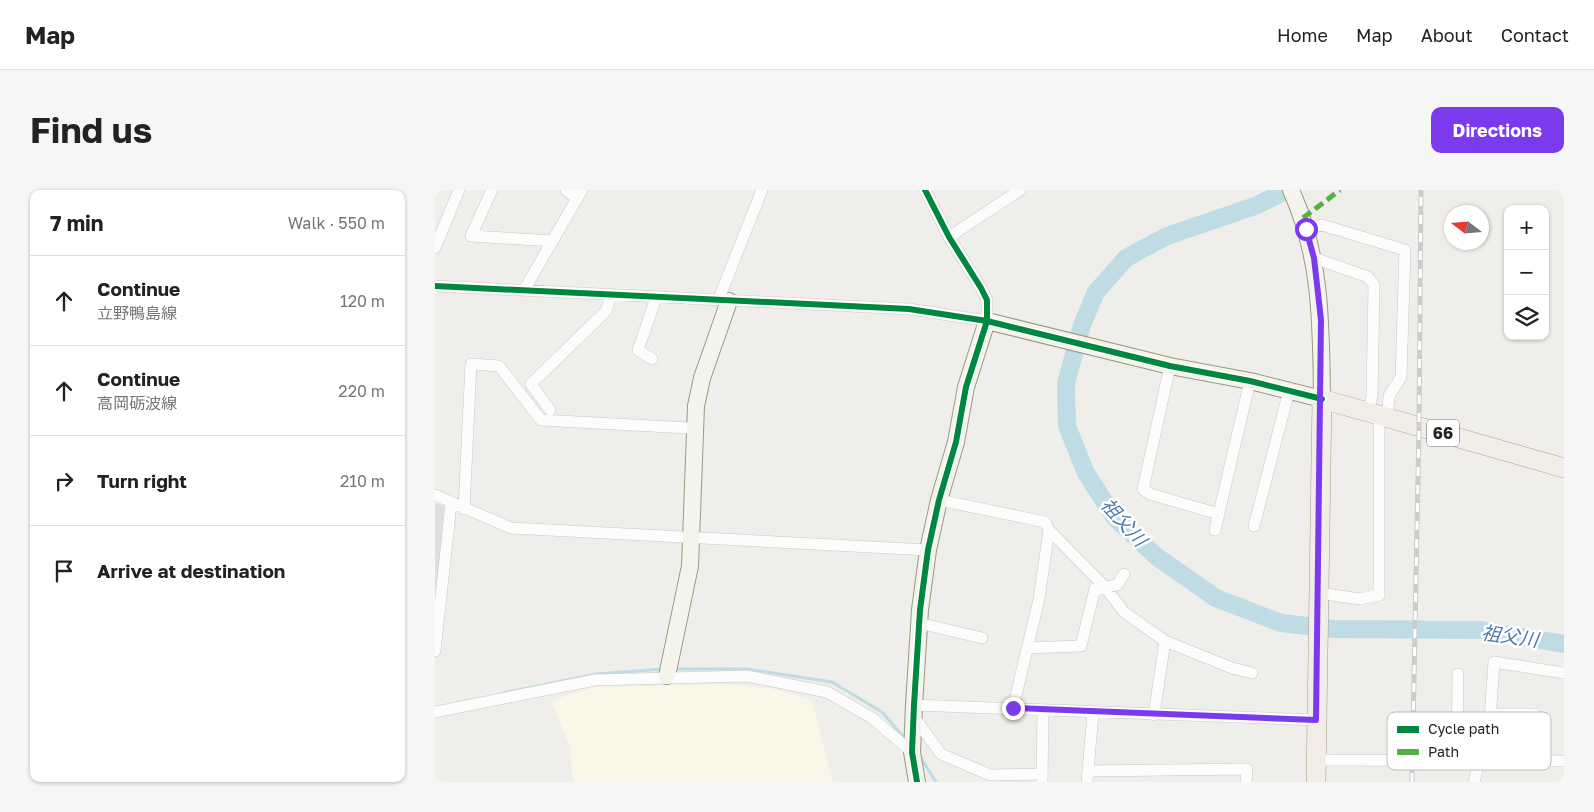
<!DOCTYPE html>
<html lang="en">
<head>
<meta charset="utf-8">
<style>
  :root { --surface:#fff; --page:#f6f6f6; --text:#222; --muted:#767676; --line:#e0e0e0; --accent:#7c3aed }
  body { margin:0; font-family:"Golos Text","Noto Sans JP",sans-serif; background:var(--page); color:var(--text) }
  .controls { position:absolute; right:15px; top:15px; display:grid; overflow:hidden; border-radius:10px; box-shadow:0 1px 4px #0004 }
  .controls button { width:45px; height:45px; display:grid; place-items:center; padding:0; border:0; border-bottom:1px solid var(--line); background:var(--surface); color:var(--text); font:25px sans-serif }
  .compass { position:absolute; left:1009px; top:15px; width:45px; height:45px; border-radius:50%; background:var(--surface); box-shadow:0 1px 4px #0004; rotate:286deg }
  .stop { position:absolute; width:15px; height:15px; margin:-11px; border:4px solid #7c3aed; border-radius:50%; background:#fff }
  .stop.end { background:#7c3aed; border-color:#fff; box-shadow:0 1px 5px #0008 }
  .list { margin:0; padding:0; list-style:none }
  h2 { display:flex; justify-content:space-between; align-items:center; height:65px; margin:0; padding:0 20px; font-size:21px }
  h2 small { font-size:16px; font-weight:400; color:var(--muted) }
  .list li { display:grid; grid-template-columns:32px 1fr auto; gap:15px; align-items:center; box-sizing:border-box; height:90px; padding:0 20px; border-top:1px solid var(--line) }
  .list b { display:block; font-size:19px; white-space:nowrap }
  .list p { margin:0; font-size:16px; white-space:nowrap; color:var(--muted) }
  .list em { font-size:16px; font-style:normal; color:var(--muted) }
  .icon { flex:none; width:28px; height:28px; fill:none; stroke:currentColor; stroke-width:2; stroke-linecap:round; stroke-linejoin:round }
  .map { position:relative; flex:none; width:1129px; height:592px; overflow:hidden; border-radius:10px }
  header { display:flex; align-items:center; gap:30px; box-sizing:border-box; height:70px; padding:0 25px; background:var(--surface); border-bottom:1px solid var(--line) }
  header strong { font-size:24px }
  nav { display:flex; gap:28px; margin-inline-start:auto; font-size:18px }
  .intro { display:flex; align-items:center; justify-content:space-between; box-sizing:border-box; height:120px; padding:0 30px }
  h1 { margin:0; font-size:35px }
  .button { padding:12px 22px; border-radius:10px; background:var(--accent); color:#fff; font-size:18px; font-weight:700 }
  main { display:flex; gap:30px; padding:0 30px }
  aside { flex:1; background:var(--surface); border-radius:10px; box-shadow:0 1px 4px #0004 }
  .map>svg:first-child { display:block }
  .education { fill:#f8f7e8 }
  .parking { fill:#e0dfde }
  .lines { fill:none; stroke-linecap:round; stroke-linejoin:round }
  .stream { stroke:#bfdbe3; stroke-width:3 }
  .river { stroke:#bfdbe3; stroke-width:18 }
  .street-casing { stroke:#c9c8c7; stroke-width:12 }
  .secondary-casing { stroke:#999a82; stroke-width:18 }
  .primary-casing { stroke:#a79c86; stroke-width:20 }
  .street { stroke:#fdfcfc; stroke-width:11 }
  .secondary { stroke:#f4f4ed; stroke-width:16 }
  .primary { stroke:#f3ede7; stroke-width:19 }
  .rail-casing { stroke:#ccc; stroke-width:5 }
  .rail { stroke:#fff; stroke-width:3; stroke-dasharray:9; stroke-linecap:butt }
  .quiet { stroke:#55b145; stroke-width:5; stroke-dasharray:10 5; stroke-linecap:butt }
  .cycleway-casing { stroke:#fff; stroke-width:9 }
  .cycleway { stroke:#00873e; stroke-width:6 }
  .route { stroke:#7c3aed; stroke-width:6 }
  .labels { text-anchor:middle; stroke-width:5; stroke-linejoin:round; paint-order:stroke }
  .shield { fill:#fff; stroke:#646464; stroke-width:1 }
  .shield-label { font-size:16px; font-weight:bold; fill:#222 }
  .water-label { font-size:19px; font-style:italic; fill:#4a7aab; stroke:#fff }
  .key { fill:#fff; stroke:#bdbdbd; stroke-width:1 }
  .key-label { font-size:14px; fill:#222 }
</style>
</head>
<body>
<header>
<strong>Map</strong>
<nav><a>Home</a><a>Map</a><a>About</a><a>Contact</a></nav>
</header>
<div class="intro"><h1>Find us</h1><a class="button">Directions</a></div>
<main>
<aside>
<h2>7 min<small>Walk · 550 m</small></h2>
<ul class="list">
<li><svg class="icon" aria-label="ahead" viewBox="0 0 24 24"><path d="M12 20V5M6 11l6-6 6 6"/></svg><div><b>Continue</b><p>立野鴨島線</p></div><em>120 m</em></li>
<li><svg class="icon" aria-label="ahead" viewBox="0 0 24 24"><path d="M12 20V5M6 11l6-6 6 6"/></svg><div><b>Continue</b><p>高岡砺波線</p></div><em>220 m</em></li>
<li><svg class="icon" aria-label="right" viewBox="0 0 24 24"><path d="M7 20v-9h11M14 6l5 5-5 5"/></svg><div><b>Turn right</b></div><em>210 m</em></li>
<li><svg class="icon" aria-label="arrive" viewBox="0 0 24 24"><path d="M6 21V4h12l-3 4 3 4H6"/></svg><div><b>Arrive at destination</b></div></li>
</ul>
</aside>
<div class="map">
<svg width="1129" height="592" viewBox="0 0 1129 592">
  <rect width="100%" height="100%" fill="#f0eeeb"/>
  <!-- education -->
  <path class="education" d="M283 494 335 498 377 510 398 592H138L135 557 116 511 158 497Z"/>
  <!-- parking -->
  <path class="parking" d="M0 313 9 317 0 421Z"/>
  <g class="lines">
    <!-- stream -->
    <path class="stream" d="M238 479H312L397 492 447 522 472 551
      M68 503 162 484 227 479
      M484 565 501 592"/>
    <!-- river -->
    <path class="river" d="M853 0 820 16 732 46 691 68 661 102 647 135 631 193 632 236 651 283 680 328 722 367 781 408 846 433 899 439 1046 440 1129 454"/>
    <!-- street casing -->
    <g class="street-casing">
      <path id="street" d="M57 0 36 46 118 51
        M131 0 142 9
        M871 39 887 35 970 60 966 187 954 206 952 228
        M514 47 585 0
        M0 58 24 0
        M879 68 933 87 939 95 937 206 933 222
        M0 96 474 119 552 131V110L546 98 514 47 490 0
        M89 100 147 0
        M283 111 327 0
        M217 169 203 160 221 108
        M735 176 708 299 715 304 784 324
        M115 220 96 194 171 121 176 105
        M0 305 76 338 493 360
        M504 310 610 332 614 340 670 397 689 422 730 451 719 525
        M29 319 36 174 64 176 106 230 253 238
        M819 336 854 201
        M780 340 815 191
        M884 403 925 409 944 405V225
        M484 433 547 448
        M730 451 797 478 817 483
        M592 458 646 456 660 399 682 395 689 384
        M0 461 16 314
        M479 515 881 530
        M578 518 604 409 614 340
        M0 522 160 490 312 486 392 502 437 528 477 562
        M1056 524H1100
        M479 527 506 564 555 585 607 584
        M881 570 1129 571
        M1022 571 1023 484
        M1052 571 1059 472 1129 483
        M653 581 812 579 811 592
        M607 592 608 521
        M652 592 658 523
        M1039 592 1044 571"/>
    </g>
    <!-- secondary casing -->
    <g class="secondary-casing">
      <path id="secondary" d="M232 486 255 376 261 216 267 188 294 111
        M482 592 477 562 479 515 485 420 493 360 504 310 521 252 531 197 552 131 735 176 815 191 887 209C886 135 887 69 856 0"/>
    </g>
    <!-- primary casing -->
    <g class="primary-casing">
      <path id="primary" d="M881 592 887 209 1129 278"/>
    </g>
    <!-- street -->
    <use href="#street" class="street"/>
    <!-- secondary -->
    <use href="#secondary" class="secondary"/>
    <!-- primary -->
    <use href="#primary" class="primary"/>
    <!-- rail casing -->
    <g class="rail-casing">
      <path id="rail" d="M977 592 984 236 986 0"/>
    </g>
    <!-- rail -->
    <use href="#rail" class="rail"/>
    <!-- quiet -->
    <path class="quiet" d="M868 28 905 0"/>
    <!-- cycleway casing -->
    <g class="cycleway-casing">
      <path id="cycleway" d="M0 96 474 119 552 131V110L546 98 514 47 490 0
        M482 592 477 562 479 515 485 420 493 360 504 310 521 252 531 197 552 131 735 176 815 191 887 209"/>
    </g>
    <!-- cycleway -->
    <use href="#cycleway" class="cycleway"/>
  </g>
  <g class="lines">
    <!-- route -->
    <path class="route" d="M578 518 881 530 886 130 879 68 871 39"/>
  </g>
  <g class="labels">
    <!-- shield labels -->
    <rect class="shield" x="992" y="229.5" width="32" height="27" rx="4"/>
    <g class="shield-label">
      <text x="1008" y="249">66</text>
    </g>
    <!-- water labels -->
    <g class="water-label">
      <text transform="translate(689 332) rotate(48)" y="7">祖父川</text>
      <text transform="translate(1075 446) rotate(8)" y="7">祖父川</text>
    </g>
  </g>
  <!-- legend -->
  <rect x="952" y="522" width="164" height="58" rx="8" class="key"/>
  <rect x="962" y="536" width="22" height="7" fill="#00873e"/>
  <rect x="962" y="559" width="22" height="6" fill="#55b145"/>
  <g class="key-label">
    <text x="993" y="544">Cycle path</text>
    <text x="993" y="567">Path</text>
  </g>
</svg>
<div class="controls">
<button>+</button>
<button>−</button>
<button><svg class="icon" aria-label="layers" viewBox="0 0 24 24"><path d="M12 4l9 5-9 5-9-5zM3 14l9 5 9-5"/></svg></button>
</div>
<svg class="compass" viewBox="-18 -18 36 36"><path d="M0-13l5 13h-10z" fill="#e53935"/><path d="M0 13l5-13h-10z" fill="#767676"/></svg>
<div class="stop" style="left:871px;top:39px"></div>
<div class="stop end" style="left:578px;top:518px"></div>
</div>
</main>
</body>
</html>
